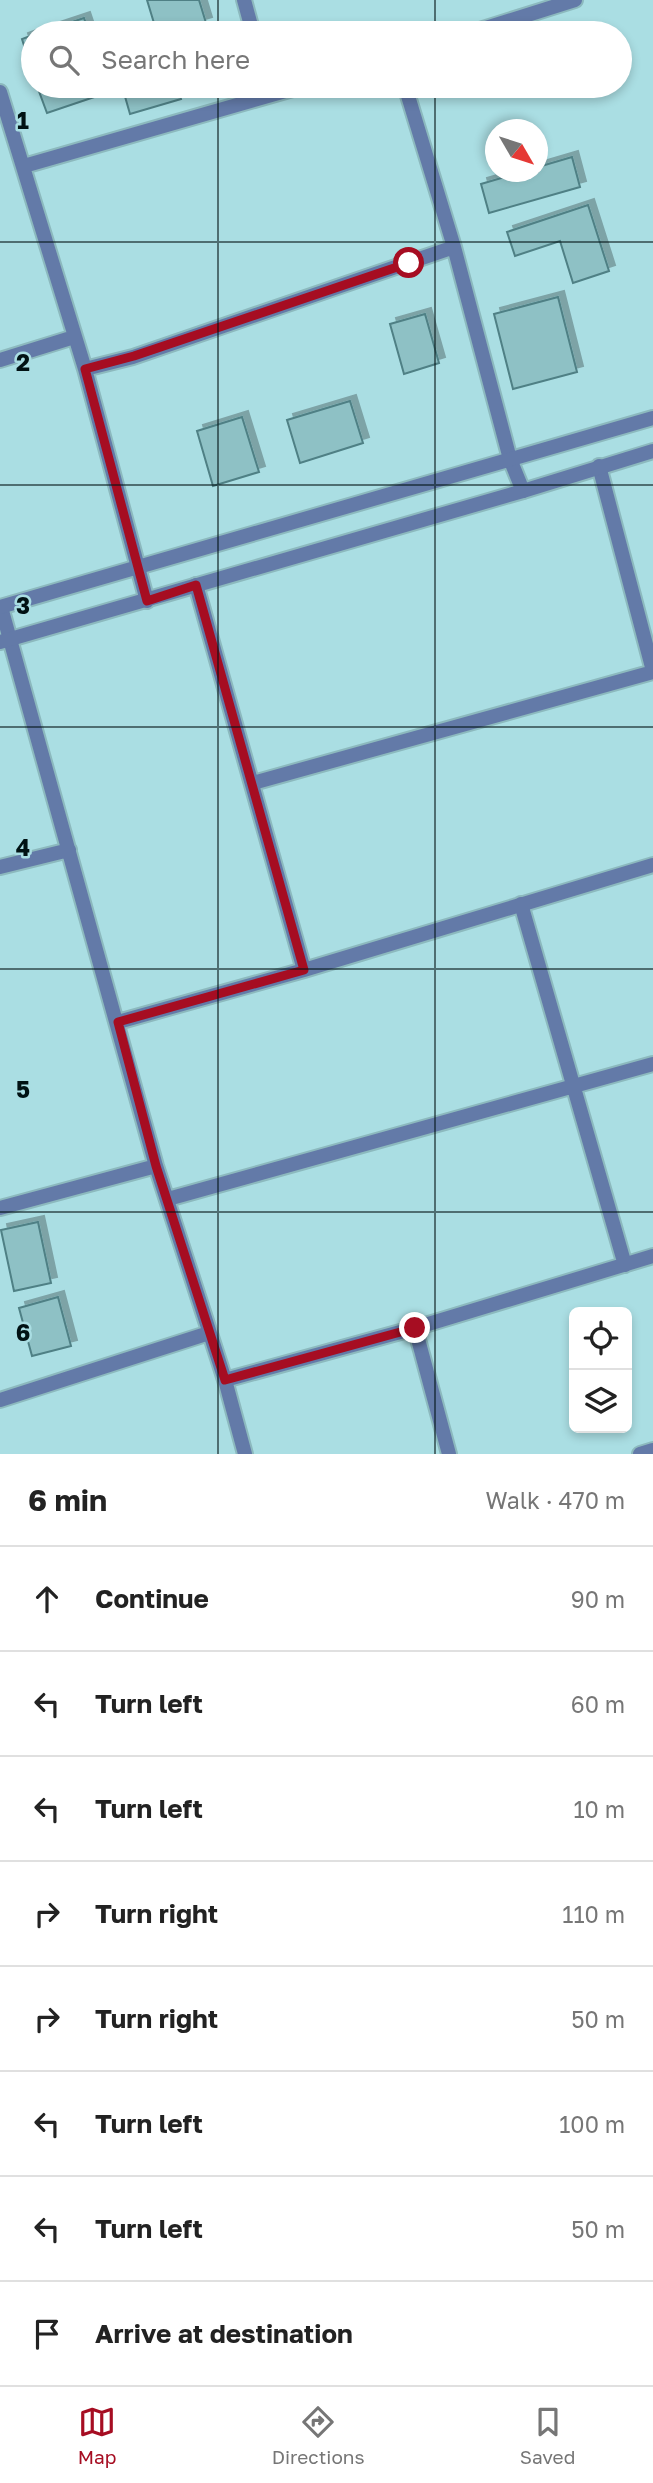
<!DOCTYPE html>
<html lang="en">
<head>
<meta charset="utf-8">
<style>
  :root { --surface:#fff; --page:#f2f2f2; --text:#222; --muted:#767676; --line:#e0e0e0; --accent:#a60d22 }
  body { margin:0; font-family:"Golos Text",sans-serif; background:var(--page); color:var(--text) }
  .controls { position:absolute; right:21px; bottom:21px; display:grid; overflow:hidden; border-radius:10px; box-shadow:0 4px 10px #0003 }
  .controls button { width:63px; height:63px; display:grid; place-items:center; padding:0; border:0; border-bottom:2px solid var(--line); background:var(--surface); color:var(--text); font:35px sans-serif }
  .compass { position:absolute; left:485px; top:119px; width:63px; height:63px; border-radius:50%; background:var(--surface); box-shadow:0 4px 10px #0003; rotate:129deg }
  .stop { position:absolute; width:21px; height:21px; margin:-16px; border:5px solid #a60d22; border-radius:50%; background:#fff }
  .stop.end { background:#a60d22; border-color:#fff; box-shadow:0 2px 7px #0008 }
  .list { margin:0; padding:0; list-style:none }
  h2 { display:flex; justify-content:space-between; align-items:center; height:91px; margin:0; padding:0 28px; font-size:30px }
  h2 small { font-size:23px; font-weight:400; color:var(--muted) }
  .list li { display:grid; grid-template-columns:46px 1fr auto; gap:21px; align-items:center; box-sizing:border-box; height:105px; padding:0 28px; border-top:2px solid var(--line) }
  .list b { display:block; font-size:26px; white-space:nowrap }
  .list em { font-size:23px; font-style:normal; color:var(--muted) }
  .icon { flex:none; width:38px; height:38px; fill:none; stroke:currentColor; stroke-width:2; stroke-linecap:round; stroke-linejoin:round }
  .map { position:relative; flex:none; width:653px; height:1454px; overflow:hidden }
  .search { position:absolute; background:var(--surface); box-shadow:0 4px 10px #0003; left:21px; right:21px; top:21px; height:77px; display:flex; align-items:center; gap:18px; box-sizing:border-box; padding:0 24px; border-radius:38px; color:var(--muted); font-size:26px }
  .sheet { height:931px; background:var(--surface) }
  nav { display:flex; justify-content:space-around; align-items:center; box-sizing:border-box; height:98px; border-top:2px solid var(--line); background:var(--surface); font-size:19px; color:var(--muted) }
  nav a { display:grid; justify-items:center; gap:4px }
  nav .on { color:var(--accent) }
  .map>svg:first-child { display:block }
  .building { fill:#8ec1c5; stroke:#4f8085; stroke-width:2; filter:url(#shadow) }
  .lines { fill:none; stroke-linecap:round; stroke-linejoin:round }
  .minor-casing { stroke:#8cb9be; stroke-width:18 }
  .tertiary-casing { stroke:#8cb9be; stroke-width:18 }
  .minor { stroke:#637aa8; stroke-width:14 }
  .tertiary { stroke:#637aa8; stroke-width:14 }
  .route { stroke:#a60d22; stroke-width:9 }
  .grid { fill:none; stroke:#011214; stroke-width:2; stroke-opacity:0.55 }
  .grid-label { font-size:23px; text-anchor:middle; font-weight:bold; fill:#011214; stroke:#aadee3; stroke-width:5; stroke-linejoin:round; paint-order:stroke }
</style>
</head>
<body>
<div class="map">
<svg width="653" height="1454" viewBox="0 0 653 1454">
  <defs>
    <filter id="shadow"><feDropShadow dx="6" dy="-6" stdDeviation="0" flood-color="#0004"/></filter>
  </defs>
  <rect width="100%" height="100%" fill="#aadee3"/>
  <!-- building -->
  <path class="building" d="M147 0H199L206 23 172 33H157Z
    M84 18 89 33H39Z
    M33 35V74L22 39Z
    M37 86H107L109 92 47 113Z
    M122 86H177L181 99 130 114Z
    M572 157 580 187 489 213 481 184 522 172H538V167Z
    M588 205 609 271 573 283 560 241 515 256 507 232Z
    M558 297 577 372 513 389 494 314Z
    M425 314 439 363 404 374 390 324Z
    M350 401 363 443 300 463 287 420Z
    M242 417 259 472 213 486 197 431Z
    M38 1222 51 1283 14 1291 1 1230Z
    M58 1297 71 1346 32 1356 19 1308Z"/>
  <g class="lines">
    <!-- minor casing -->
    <g class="minor-casing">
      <path id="minor" d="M244 0 253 33
        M470 33 575 0
        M405 86 454 247 510 459 523 491
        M0 92 85 369 147 601
        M24 166 303 86
        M0 360 74 337
        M85 369 133 357 454 247
        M599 466 653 671
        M196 585 304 970
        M1 607 156 1166 225 1380 245 1454
        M253 783 653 672
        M0 867 69 850
        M521 904 625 1265
        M118 1022 304 970 653 865
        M168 1199 653 1064
        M0 1208 156 1166
        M415 1328 449 1454
        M225 1380 415 1328 653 1256
        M0 1400 209 1333
        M640 1454 653 1450"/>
    </g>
    <!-- tertiary casing -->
    <g class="tertiary-casing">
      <path id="tertiary" d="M0 607 653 418
        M0 642 523 491 653 451"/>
    </g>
    <!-- minor -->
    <use href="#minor" class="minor"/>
    <!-- tertiary -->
    <use href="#tertiary" class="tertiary"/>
  </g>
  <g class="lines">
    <!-- route -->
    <path class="route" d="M409 263 134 356 85 369 147 601 196 585 304 970 118 1022 156 1166 225 1380 415 1328"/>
  </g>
  <!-- grid -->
  <path class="grid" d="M218 0V33M435 0V33M218 86V1454M435 86V1454M0 242H653M0 485H653M0 727H653M0 969H653M0 1212H653"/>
  <g class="grid-label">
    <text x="23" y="129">1</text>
    <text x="23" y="371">2</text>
    <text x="23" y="614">3</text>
    <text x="23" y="856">4</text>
    <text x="23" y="1098">5</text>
    <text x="23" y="1341">6</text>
  </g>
</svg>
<div class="controls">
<button><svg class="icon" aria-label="locate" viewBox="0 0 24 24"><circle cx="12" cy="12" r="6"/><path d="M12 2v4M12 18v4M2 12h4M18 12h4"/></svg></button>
<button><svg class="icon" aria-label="layers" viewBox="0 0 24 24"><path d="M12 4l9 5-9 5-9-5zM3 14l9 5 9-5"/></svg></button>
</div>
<svg class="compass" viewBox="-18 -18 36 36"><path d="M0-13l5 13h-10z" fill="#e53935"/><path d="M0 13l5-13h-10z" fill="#767676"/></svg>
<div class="stop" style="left:409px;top:263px"></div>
<div class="stop end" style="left:415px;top:1328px"></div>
<div class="search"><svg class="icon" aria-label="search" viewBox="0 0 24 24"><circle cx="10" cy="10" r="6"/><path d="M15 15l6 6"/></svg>Search here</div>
</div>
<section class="sheet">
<h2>6 min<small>Walk · 470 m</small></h2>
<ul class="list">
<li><svg class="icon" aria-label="ahead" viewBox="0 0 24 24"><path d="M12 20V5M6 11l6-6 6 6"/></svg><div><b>Continue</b></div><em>90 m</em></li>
<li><svg class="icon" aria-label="left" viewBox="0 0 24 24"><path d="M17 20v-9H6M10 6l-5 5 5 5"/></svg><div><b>Turn left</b></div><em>60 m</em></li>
<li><svg class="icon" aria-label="left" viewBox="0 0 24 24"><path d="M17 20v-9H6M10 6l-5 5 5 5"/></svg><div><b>Turn left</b></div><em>10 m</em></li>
<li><svg class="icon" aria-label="right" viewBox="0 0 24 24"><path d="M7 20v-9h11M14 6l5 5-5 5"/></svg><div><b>Turn right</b></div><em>110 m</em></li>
<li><svg class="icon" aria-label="right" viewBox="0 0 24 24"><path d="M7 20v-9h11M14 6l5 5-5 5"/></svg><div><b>Turn right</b></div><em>50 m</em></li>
<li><svg class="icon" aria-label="left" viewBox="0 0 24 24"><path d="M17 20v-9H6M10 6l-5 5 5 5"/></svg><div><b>Turn left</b></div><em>100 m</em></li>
<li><svg class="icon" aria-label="left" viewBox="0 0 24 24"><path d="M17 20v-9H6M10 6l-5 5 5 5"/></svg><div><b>Turn left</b></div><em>50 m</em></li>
<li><svg class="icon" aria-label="arrive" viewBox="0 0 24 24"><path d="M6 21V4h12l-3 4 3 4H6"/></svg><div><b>Arrive at destination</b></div></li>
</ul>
</section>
<nav>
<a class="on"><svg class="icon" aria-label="map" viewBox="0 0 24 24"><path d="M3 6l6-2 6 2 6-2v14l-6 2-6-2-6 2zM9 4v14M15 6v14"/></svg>Map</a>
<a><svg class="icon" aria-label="directions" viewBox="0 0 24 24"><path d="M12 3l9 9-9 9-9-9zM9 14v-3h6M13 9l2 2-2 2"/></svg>Directions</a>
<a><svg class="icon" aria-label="saved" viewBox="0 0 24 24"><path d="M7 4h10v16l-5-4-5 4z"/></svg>Saved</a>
</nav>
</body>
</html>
